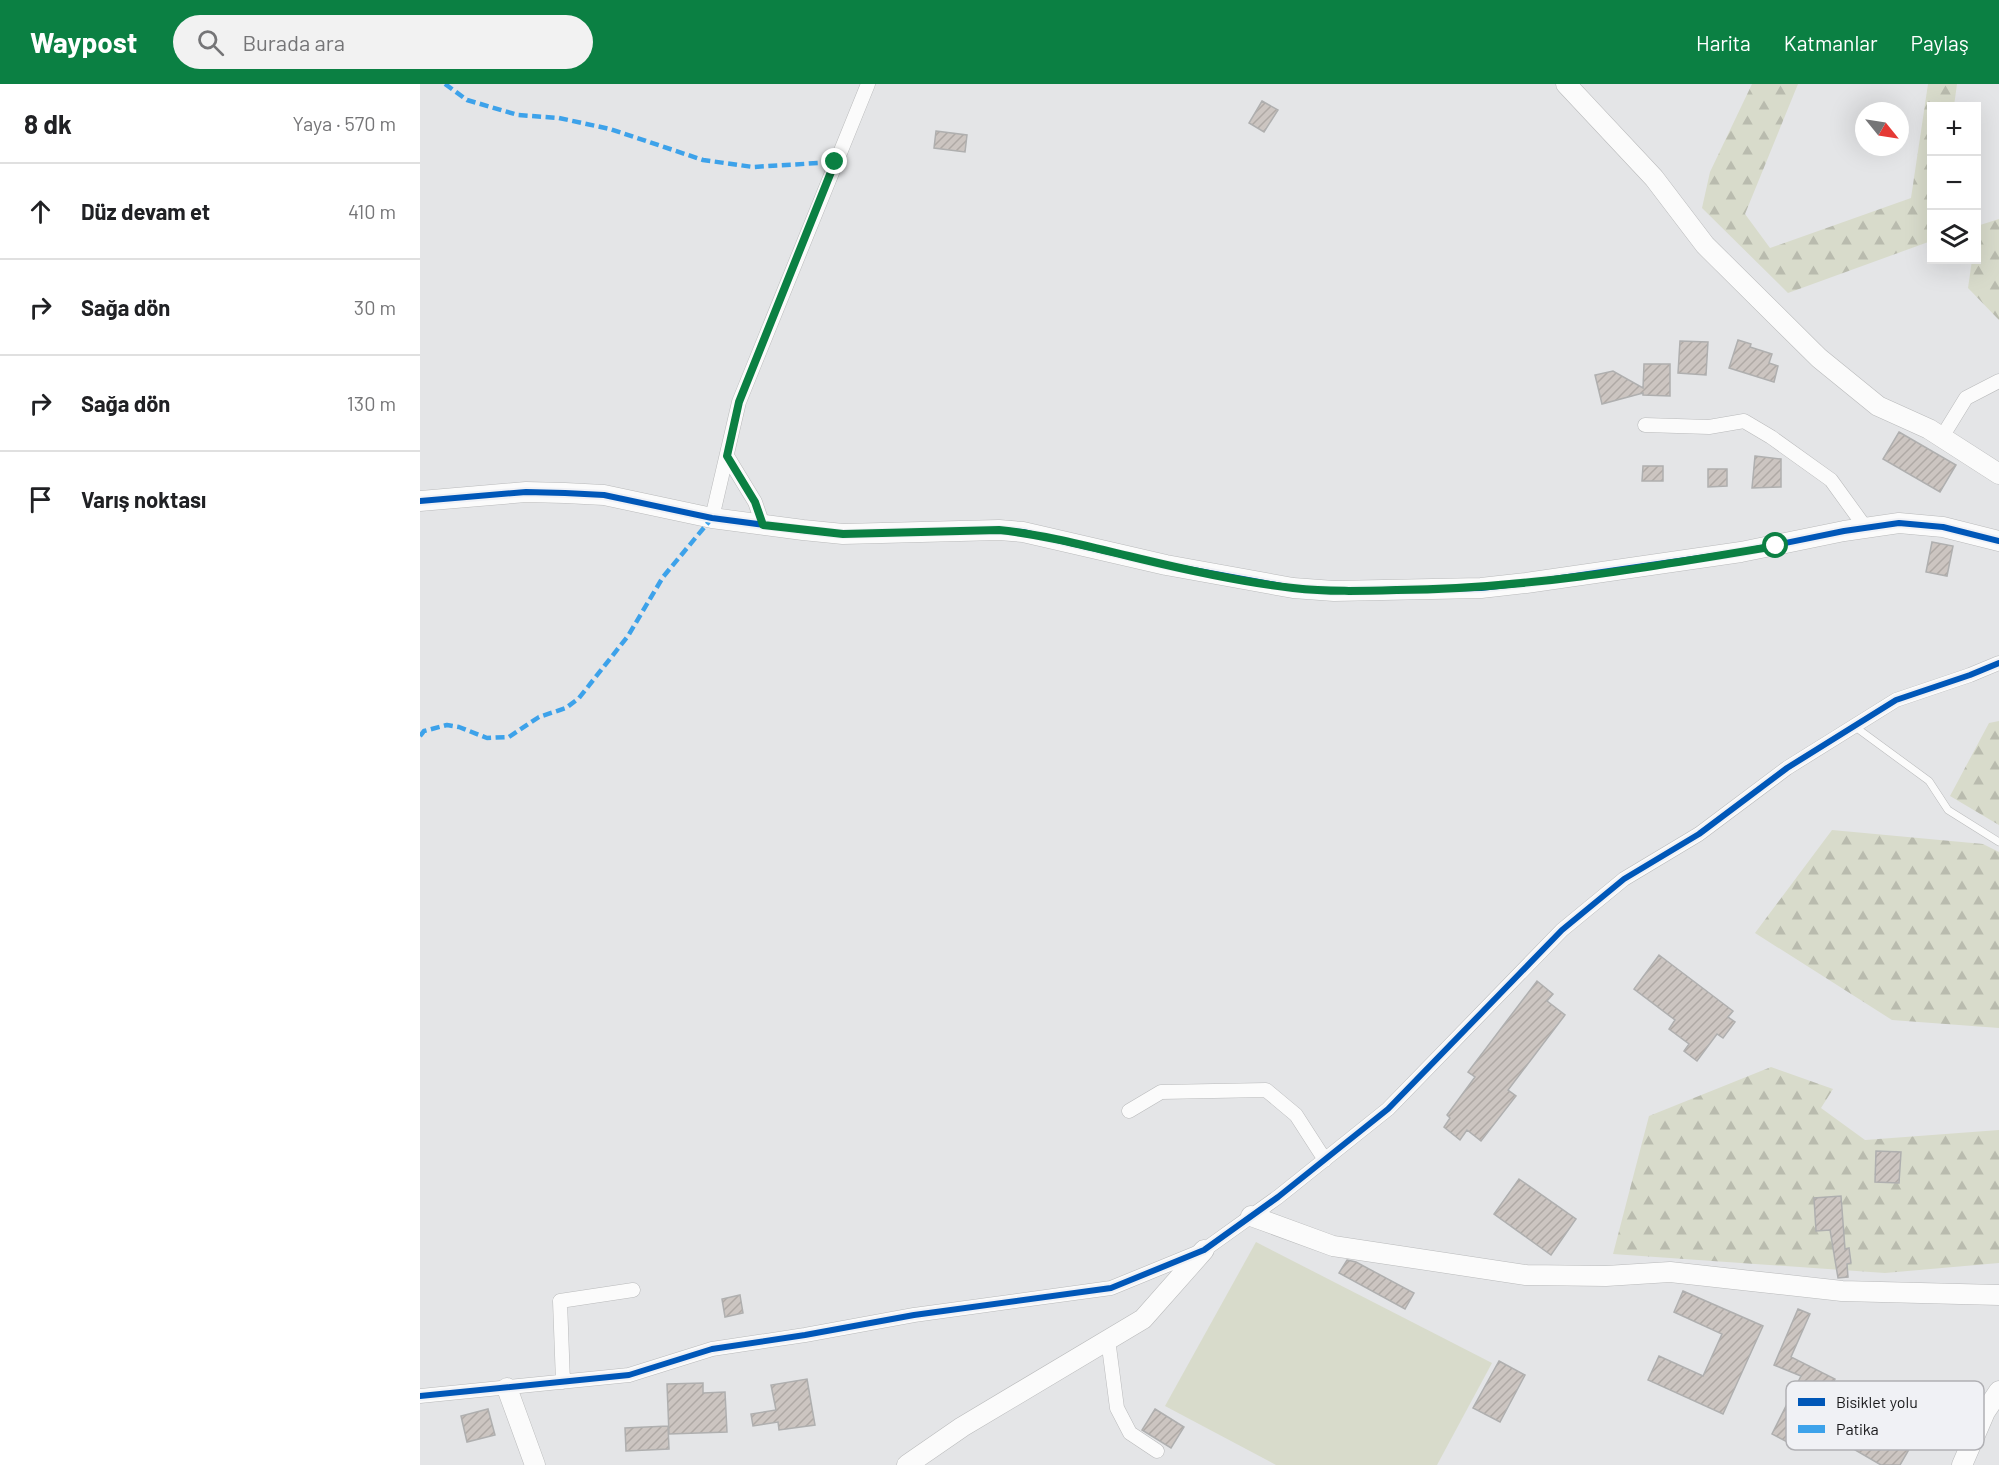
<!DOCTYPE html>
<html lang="tr">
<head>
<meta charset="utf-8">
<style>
  :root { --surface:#fff; --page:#f2f2f2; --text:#202124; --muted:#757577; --line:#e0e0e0; --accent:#0b8043 }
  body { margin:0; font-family:Barlow,sans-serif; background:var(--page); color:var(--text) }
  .controls { position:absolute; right:18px; top:18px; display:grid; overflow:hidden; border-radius:0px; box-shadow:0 6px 24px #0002 }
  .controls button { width:54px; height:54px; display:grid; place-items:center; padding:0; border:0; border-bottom:2px solid var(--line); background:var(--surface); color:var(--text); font:30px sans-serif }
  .compass { position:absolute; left:1435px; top:18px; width:54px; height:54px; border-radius:50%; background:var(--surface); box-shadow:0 6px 24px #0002; rotate:120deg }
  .stop { position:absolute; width:18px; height:18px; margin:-14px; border:4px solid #0b8043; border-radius:50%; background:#fff }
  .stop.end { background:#0b8043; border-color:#fff; box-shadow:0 2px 6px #0008 }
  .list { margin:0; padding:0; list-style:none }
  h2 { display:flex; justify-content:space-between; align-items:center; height:78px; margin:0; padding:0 24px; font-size:26px }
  h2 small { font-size:20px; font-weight:400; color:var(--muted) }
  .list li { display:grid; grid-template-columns:39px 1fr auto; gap:18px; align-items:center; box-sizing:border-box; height:96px; padding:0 24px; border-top:2px solid var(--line) }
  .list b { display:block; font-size:22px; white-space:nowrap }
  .list em { font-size:20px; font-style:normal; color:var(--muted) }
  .icon { flex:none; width:33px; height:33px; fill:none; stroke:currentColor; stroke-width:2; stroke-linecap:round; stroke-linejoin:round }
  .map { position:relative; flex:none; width:1579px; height:1381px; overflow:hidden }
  header { display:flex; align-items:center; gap:36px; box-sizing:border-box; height:84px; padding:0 30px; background:var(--accent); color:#fff }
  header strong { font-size:28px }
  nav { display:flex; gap:33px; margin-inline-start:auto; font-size:21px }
  .search { width:420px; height:54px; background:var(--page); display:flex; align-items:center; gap:15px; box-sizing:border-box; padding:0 21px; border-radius:33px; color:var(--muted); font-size:22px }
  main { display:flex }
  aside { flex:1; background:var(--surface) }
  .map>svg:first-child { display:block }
  .forest { fill:url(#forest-firs) }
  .pitch { fill:#d8dbcb }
  .building { fill:url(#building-hatch); stroke:#afafaf; stroke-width:1.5 }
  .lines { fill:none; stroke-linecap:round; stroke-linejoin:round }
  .lane-casing { stroke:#b9babb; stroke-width:8 }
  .street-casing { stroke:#b9babb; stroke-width:15 }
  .secondary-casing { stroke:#b9babb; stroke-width:21 }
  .lane { stroke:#fbfbfb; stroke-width:7 }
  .street { stroke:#fbfbfb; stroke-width:14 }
  .secondary { stroke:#fbfbfb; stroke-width:20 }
  .quiet { stroke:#3da2ea; stroke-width:4.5; stroke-dasharray:9 4.5; stroke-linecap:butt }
  .cycleway-casing { stroke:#f0f1f5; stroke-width:10 }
  .cycleway { stroke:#0057b8; stroke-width:6 }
  .route { stroke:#0b8043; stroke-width:8 }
  .key { fill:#f0f1f5; stroke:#b0b0b4; stroke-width:1.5 }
  .key-label { font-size:16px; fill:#19191b }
</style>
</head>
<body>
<header>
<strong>Waypost</strong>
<div class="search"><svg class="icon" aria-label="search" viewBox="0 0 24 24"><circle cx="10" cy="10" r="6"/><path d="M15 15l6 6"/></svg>Burada ara</div>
<nav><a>Harita</a><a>Katmanlar</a><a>Paylaş</a></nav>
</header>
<main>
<aside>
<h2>8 dk<small>Yaya · 570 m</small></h2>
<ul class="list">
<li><svg class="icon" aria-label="ahead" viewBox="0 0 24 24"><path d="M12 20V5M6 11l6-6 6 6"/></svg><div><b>Düz devam et</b></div><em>410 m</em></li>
<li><svg class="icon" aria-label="right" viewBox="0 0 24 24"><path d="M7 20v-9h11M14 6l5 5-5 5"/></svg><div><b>Sağa dön</b></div><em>30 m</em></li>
<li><svg class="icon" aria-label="right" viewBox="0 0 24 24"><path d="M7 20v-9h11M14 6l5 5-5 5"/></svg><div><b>Sağa dön</b></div><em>130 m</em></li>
<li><svg class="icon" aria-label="arrive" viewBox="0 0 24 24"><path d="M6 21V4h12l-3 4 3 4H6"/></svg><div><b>Varış noktası</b></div></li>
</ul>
</aside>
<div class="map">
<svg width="1579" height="1381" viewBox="0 0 1579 1381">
  <defs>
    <pattern id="forest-firs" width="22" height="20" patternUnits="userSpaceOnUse" patternTransform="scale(1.5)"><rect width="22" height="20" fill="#d8dbcb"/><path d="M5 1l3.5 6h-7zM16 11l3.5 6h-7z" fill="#b9bbae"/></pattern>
    <pattern id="building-hatch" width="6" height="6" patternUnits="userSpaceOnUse" patternTransform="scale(1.5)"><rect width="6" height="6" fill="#ccc5c1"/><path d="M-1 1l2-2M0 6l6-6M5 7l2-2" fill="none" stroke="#afa9a5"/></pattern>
  </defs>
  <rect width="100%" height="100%" fill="#e4e5e7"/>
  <!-- forest -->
  <path class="forest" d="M1332 0H1378L1325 130 1350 164 1491 114 1508 0H1537L1534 22H1512L1511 157 1368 209 1282 124 1290 88Z
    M1579 135V236L1548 204 1552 176H1556L1557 142Z
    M1579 637V741L1530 712 1569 639Z
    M1412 746 1563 760 1579 768V944L1472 936 1335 849Z
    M1351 983 1413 1005 1401 1024 1445 1056 1579 1046V1179L1465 1189 1193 1170 1229 1032Z"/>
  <!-- pitch -->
  <path class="pitch" d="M836 1158 1072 1279 1017 1381H856L745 1322Z"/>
  <!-- building -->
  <path class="building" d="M842 17 858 26 844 48 829 39Z
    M516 47 547 51 545 68 514 64Z
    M1318 256 1331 260 1330 263 1352 270 1349 279 1358 282 1354 298 1309 284Z
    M1260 257 1288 258 1286 291 1258 289Z
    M1224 280H1250V312L1223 311V309L1182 320 1175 291 1193 287 1223 304Z
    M1479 348 1536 381 1520 408 1463 375Z
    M1335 372 1361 375V403L1332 404Z
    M1223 382H1243V397H1222Z
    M1288 385H1307V402L1288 403Z
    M1512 458 1533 462 1527 492 1506 488Z
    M1239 871 1313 927 1308 933 1315 938 1303 954 1297 950 1277 977 1264 967 1269 960 1249 945 1255 936 1214 905Z
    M1117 897 1133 910 1127 917 1145 931 1088 1006 1096 1012 1061 1057 1047 1046 1040 1056 1024 1043 1030 1034 1027 1031 1055 993 1048 988Z
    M1456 1067 1481 1068 1479 1099 1455 1098Z
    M1099 1095 1156 1135 1131 1171 1074 1130Z
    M1421 1112 1425 1165 1429 1164 1431 1179 1427 1180 1428 1193 1418 1194 1410 1146 1396 1147 1394 1114Z
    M927 1176 936 1178 994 1209 985 1225 919 1189Z
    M1263 1207 1343 1242 1303 1330 1228 1296 1239 1272 1283 1292 1302 1250 1254 1228Z
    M320 1211 323 1229 305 1233 302 1215Z
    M1378 1225 1390 1230 1371 1273 1415 1295 1381 1365 1352 1350 1381 1292 1354 1281Z
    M1079 1277 1105 1291 1080 1338 1053 1324Z
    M387 1295 395 1341 359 1346 358 1338 333 1342 331 1330 356 1326 351 1301Z
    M1469 1298 1513 1324 1480 1381H1461L1430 1363Z
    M283 1299V1309L305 1308 307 1348 249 1350 247 1300Z
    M68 1325 75 1351 47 1358 41 1332Z
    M735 1325 764 1343 751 1364 722 1346Z
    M248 1342 249 1365 206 1367 205 1344Z"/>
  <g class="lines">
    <!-- lane casing -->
    <g class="lane-casing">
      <path id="lane" d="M1434 642 1509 697 1528 726 1579 758"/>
    </g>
    <!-- street casing -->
    <g class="street-casing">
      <path id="street" d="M1225 341 1289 343 1324 337 1351 353 1411 396 1445 443
        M1522 353 1546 314 1579 297
        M307 372 335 418 343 441
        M292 434 319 318 448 0
        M709 1027 741 1008 846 1006 876 1031 905 1076
        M688 1255 697 1324 710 1349 737 1367
        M143 1298 140 1217 213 1206
        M0 1312 209 1291 292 1265 385 1251 494 1231 691 1204 784 1166 858 1113 968 1025 1142 846 1204 795 1279 750 1367 684 1476 616 1550 591 1579 579"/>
    </g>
    <!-- secondary casing -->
    <g class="secondary-casing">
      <path id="secondary" d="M1146 0 1234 94 1285 161 1399 274 1458 322 1509 345 1579 390
        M0 417 106 408 145 409 184 411 292 434 383 446 423 450 579 446 603 448 746 481 873 504 914 507 1061 504 1106 499 1321 468 1424 447 1479 439 1523 443 1579 457
        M831 1132 913 1162 1106 1191 1186 1192 1250 1188 1422 1207 1579 1211
        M87 1304 115 1381
        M487 1381 542 1343 723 1235 784 1166
        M1542 1381 1565 1328 1579 1307"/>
    </g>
    <!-- lane -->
    <use href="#lane" class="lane"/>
    <!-- street -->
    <use href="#street" class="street"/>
    <!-- secondary -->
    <use href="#secondary" class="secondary"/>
    <!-- quiet -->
    <path class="quiet" d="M25 0 47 16 98 31 139 34 190 45 283 76 333 83 415 78
      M0 652 4 647 27 641 39 643 67 654 89 653 119 633 146 624 159 614 208 552 243 493 292 434"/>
    <!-- cycleway casing -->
    <g class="cycleway-casing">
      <path id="cycleway" d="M0 417 106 408 145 409 184 411 292 434 383 446 423 450 579 446 603 448 746 481 873 504 914 507 1061 504 1106 499 1321 468 1424 447 1479 439 1523 443 1579 457
        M0 1312 209 1291 292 1265 385 1251 494 1231 691 1204 784 1166 858 1113 968 1025 1142 846 1204 795 1279 750 1367 684 1476 616 1550 591 1579 579"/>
    </g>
    <!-- cycleway -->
    <use href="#cycleway" class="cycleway"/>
  </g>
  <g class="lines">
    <!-- route -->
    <path class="route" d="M415 78 319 318 307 372 335 418 343 441 423 450 579 446C627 451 674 464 721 475 771 487 822 498 873 504 908 508 942 507 977 506 1105 505 1231 483 1356 462"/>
  </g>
  <!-- legend -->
  <rect x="1366" y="1297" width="198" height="69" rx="9" class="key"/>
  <rect x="1378" y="1314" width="27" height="8" fill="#0057b8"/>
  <rect x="1378" y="1341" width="27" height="8" fill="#3da2ea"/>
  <g class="key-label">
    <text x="1416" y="1324">Bisiklet yolu</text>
    <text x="1416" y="1351">Patika</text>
  </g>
</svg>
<div class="controls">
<button>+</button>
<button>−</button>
<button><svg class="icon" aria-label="layers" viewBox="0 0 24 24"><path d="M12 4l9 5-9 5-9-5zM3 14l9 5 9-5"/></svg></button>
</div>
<svg class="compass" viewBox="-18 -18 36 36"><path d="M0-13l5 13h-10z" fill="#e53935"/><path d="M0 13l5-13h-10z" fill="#757577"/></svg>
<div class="stop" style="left:1356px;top:462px"></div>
<div class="stop end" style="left:415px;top:78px"></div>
</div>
</main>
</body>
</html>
